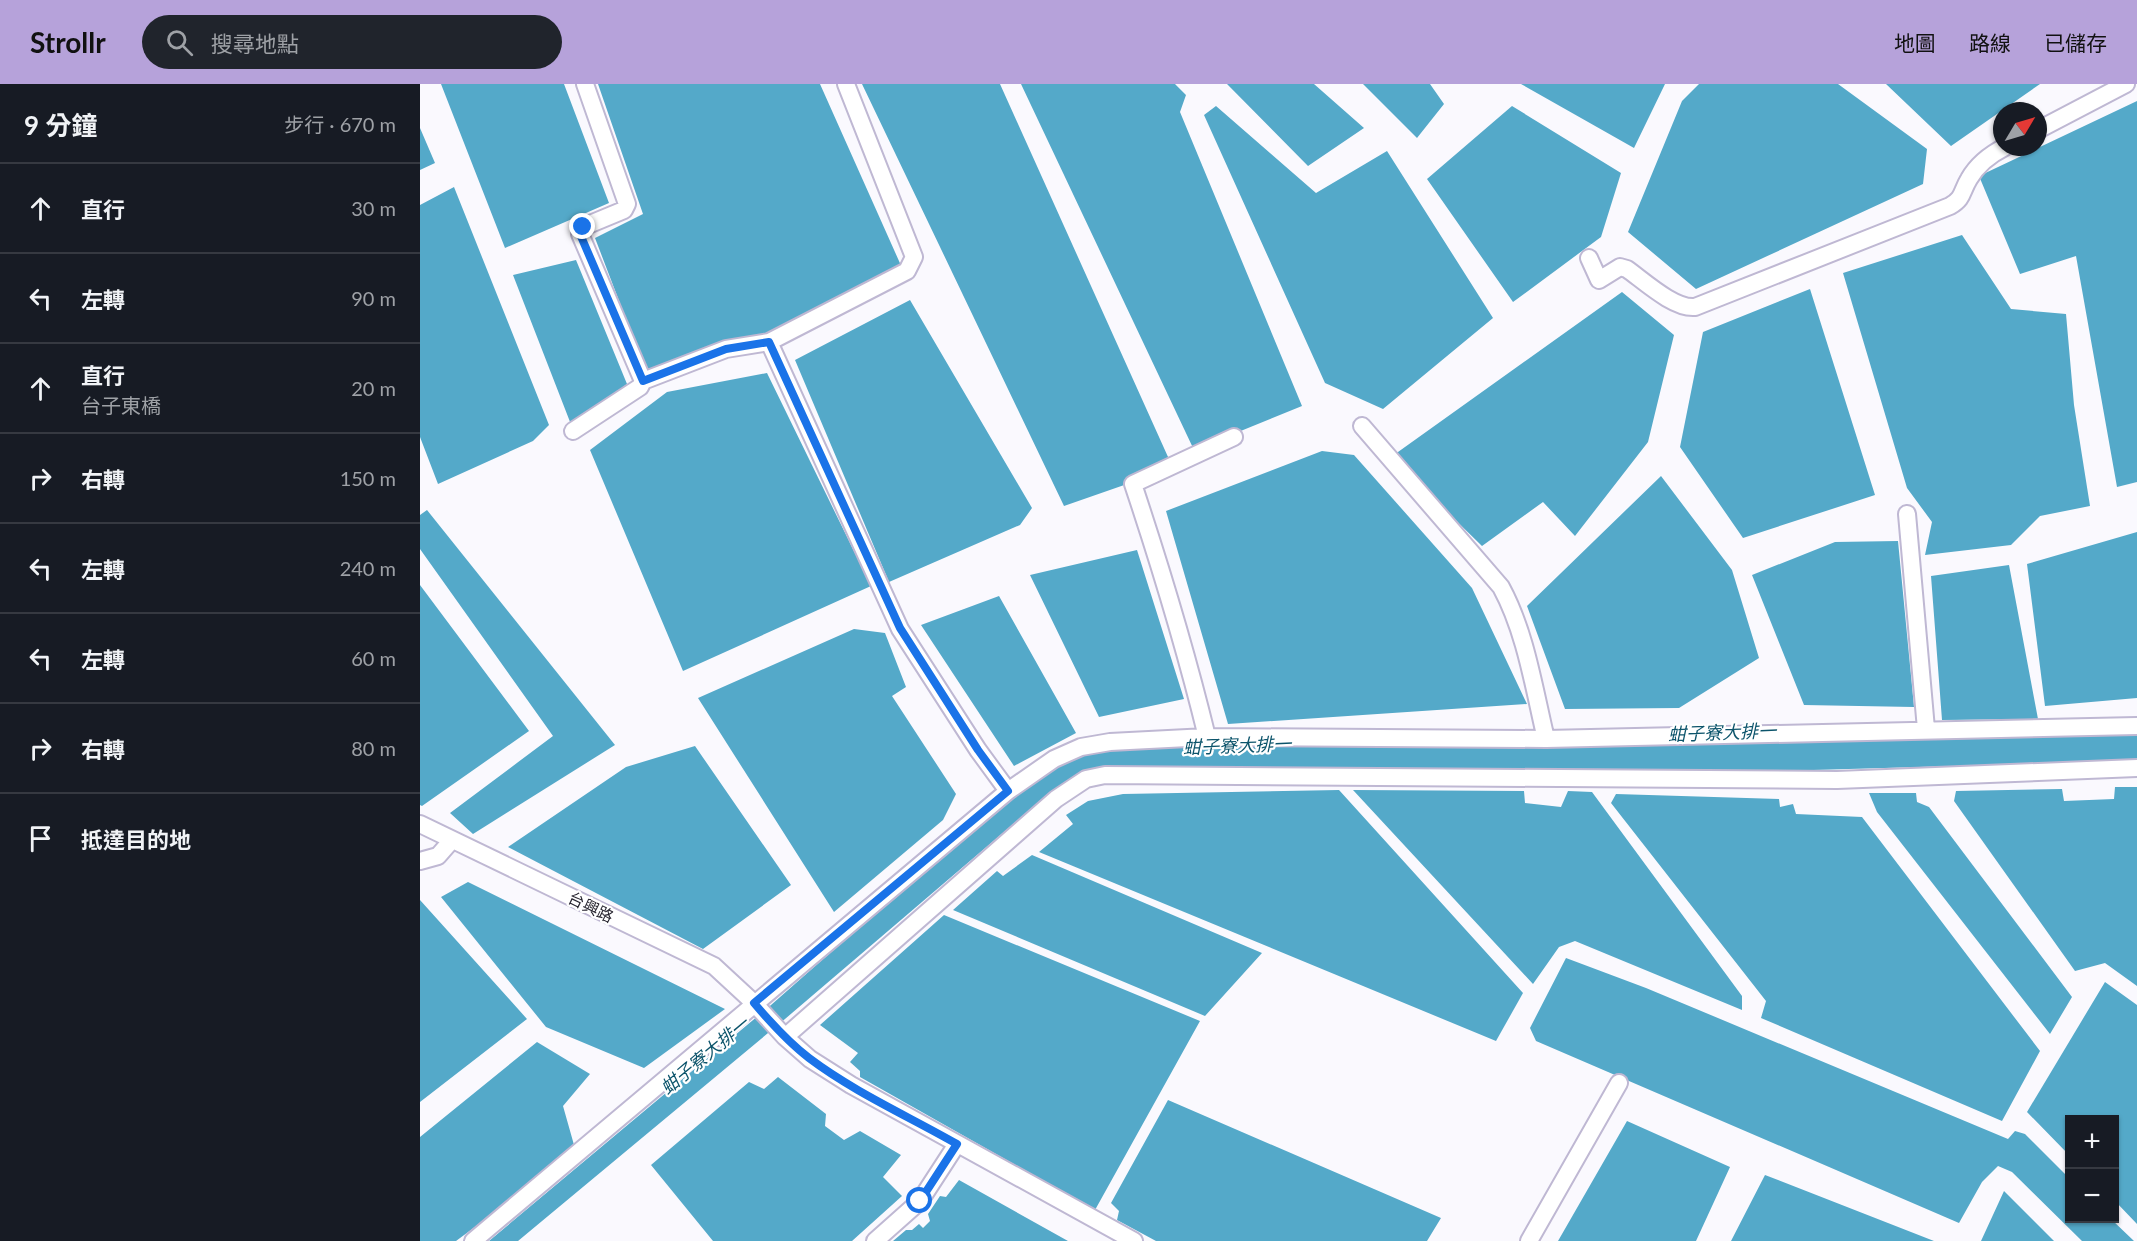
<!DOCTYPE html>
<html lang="zh-TW">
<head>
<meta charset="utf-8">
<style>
  :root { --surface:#171b24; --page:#20242c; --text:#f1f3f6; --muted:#9ea1a6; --line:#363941; --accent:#b6a2da }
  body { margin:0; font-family:Lato,"Noto Sans TC",sans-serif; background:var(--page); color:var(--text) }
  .controls { position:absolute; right:18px; bottom:18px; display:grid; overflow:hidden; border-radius:0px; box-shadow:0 2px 4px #0004 }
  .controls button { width:54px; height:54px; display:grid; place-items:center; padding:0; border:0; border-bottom:2px solid var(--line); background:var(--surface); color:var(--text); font:30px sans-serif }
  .compass { position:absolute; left:1573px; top:18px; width:54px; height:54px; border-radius:50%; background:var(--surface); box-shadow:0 2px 4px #0004; rotate:52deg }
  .stop { position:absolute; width:18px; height:18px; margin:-14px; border:4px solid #1a73e8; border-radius:50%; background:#fff }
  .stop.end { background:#1a73e8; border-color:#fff; box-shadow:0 2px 6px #0008 }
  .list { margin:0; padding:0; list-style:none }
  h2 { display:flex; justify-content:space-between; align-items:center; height:78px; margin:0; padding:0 24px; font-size:26px }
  h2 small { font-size:20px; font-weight:400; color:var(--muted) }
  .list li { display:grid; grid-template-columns:39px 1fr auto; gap:18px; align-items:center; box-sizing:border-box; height:90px; padding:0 24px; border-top:2px solid var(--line) }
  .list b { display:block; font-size:22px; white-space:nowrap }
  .list p { margin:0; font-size:20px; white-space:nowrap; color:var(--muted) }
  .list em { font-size:20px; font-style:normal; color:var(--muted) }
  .icon { flex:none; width:33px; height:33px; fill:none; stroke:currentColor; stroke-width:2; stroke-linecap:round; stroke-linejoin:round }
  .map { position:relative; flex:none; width:1717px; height:1157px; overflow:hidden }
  header { display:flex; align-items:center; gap:36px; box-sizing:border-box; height:84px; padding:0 30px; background:var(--accent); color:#111 }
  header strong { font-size:28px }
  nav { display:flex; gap:33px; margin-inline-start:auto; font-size:21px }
  .search { width:420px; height:54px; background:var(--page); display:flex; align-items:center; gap:15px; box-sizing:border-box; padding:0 21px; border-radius:33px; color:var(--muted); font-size:22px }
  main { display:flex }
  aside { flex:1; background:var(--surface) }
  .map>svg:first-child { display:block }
  .water { fill:#54a9c9 }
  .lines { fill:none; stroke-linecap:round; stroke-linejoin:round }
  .minor-casing { stroke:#bfb8d3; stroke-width:20 }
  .minor { stroke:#fff; stroke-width:16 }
  .route { stroke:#1a73e8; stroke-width:8 }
  .labels { text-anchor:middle; stroke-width:4.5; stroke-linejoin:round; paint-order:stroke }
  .street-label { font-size:16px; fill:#282630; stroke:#fff }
  .water-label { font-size:18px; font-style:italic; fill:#0c546b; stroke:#fff }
</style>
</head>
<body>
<header>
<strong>Strollr</strong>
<div class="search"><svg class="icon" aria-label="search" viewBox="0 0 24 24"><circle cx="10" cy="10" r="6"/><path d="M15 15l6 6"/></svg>搜尋地點</div>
<nav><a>地圖</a><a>路線</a><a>已儲存</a></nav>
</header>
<main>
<aside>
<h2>9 分鐘<small>步行 · 670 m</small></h2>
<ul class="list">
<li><svg class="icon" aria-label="ahead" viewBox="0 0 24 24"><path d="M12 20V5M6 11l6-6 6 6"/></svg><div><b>直行</b></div><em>30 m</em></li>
<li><svg class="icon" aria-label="left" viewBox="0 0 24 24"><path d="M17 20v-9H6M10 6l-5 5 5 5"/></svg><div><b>左轉</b></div><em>90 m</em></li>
<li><svg class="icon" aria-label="ahead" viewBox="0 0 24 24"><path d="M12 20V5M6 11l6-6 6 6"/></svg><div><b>直行</b><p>台子東橋</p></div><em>20 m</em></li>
<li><svg class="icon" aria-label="right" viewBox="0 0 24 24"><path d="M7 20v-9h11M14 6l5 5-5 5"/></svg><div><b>右轉</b></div><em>150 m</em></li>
<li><svg class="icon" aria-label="left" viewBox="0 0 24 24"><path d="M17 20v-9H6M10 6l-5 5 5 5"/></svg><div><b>左轉</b></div><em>240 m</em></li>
<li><svg class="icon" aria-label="left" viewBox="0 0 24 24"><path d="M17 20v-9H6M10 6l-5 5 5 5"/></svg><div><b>左轉</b></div><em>60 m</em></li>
<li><svg class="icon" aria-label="right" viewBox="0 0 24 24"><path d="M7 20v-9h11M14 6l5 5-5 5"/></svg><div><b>右轉</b></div><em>80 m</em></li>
<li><svg class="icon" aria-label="arrive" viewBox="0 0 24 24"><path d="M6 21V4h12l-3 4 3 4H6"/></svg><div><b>抵達目的地</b></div></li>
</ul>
</aside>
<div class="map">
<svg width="1717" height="1157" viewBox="0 0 1717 1157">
  <rect width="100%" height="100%" fill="#faf9fe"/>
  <!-- water -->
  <path class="water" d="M21 0H144L189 119 85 164Z
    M178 0H400L483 186 350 252 230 298 175 154 223 130Z
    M442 0H580L753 384 644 422Z
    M601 0H755L766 11 760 28 882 322 774 366Z
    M807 0H894L944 44 888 82Z
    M943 0H1010L1024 20 997 54Z
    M1101 0H1245L1214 64Z
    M1279 0H1418L1507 65 1503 100 1276 205 1208 148 1262 17Z
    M1466 0H1620L1531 62Z
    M1717 17V398L1697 403 1656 172 1600 190 1559 92Z
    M796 22 896 109 967 67 1073 234 963 325 905 299 784 31Z
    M1092 22 1201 89 1181 153 1093 218 1007 95Z
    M0 44 15 79 0 86Z
    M34 103 129 341 113 357 18 400 0 353V121Z
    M1542 151 1591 225 1646 230 1654 321 1670 422 1620 432 1591 461 1505 471 1512 438 1487 404 1423 189Z
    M156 176 207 300 152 343 93 191Z
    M1390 205 1455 411 1323 454 1260 363 1283 248Z
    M1202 208 1254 251 1228 358 1155 452 1123 418 1062 462 971 373Z
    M490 216 612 424 600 441 469 498 375 276Z
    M347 289 451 502 263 587 170 366 247 308Z
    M902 367 934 371 1052 504 1107 620 808 640 746 427Z
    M1241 392 1312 486 1339 574 1259 624 1145 625 1107 522Z
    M7 426 195 661 53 750 30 729 133 652 0 465V431Z
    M1717 448V614L1625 622 1607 480Z
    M1478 457 1494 623 1384 621 1332 491 1415 458Z
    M717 466 764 615 679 633 610 491Z
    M1589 481 1618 635 1522 636 1511 492Z
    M0 501 109 647 2 722 0 721Z
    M579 512 656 649 594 682 501 541Z
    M434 545 465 549 486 603 472 612 536 710 523 736 414 828 278 614Z
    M1717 644V677L1357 687 677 686 612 724 365 935 98 1157H69L351 921 602 700 643 672 685 661Z
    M275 662 371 801 283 865 88 763 206 683Z
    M1695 703H1717V902L1685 879 1655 887 1534 717 1536 707 1642 705 1644 717 1694 715Z
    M919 706 1103 909 1076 957 619 768 653 740 646 731 668 717 703 710Z
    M933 706 1104 707 1105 719 1141 723 1148 707 1172 708 1322 912V926L1155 857 1139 863 1113 900Z
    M1449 709H1496L1497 718 1509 723 1652 913 1630 950 1457 728Z
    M1196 710 1359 715 1360 723 1373 720 1376 730 1442 733 1620 967 1582 1037 1341 934 1346 917 1191 719Z
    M612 771 842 869 785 932 533 826 577 787 583 792Z
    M48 798 305 925 224 984 126 943 21 813Z
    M0 816 107 935 0 1018Z
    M524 831 780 937 675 1126 440 993V987L430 978 438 969 400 941Z
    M1146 874 1226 904 1588 1055 1595 1047 1605 1050 1649 1094 1650 1134 1691 1135 1714 1157H1662L1592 1088 1578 1082 1562 1098 1539 1139 1116 957 1110 944Z
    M1685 898 1717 921V1140L1695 1117 1694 1036H1650L1649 1071 1607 1028Z
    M117 958 170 990 143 1022 156 1068 36 1157H0V1053Z
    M358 993 406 1030 405 1042 424 1056 440 1047 481 1071 463 1093 482 1112 432 1157H293L231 1081 329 998 344 1005Z
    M748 1016 1021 1134 1007 1157H736L697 1136 699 1127 691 1119Z
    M1207 1037 1310 1083 1276 1157H1138Z
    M1345 1091 1514 1157H1311Z
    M539 1096 648 1157H473L486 1146H492L499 1140 503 1144 510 1137 508 1130 520 1112 526 1113Z
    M1584 1107 1634 1157H1561Z"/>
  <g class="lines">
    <!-- minor casing -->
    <g class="minor-casing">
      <path id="minor" d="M1618 46 1706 0
        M1169 174 1179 196 1200 183 1207 185C1224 197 1254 225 1275 223L1530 122C1544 114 1541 108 1549 95 1557 81 1571 70 1585 63
        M349 258 487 187 494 173 426 0
        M223 297 306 265 349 258 480 545 558 666 588 707
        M942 342 1081 503C1106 549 1114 605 1126 655
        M153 347 220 303 223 297 160 150 163 143 204 126 207 120 165 0
        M1487 430 1506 645
        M787 653C766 567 741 484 713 400L814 353
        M0 740 294 882 334 919 365 953 390 975 431 1001 714 1157
        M0 777 18 772 32 756
        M365 953 636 715 666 695 685 691 1417 696 1717 684
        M53 1157 588 707 634 675 661 663 690 658 787 653 1126 655 1717 642
        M455 1157 500 1117 537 1060
        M1109 1157 1199 999"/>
    </g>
    <!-- minor -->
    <use href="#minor" class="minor"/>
  </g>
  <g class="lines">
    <!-- route -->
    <path class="route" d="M163 143 160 150 223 297 306 265 349 258 480 544 558 666 588 707 334 919C351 939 368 958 389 974 434 1008 488 1032 537 1060L500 1117"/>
  </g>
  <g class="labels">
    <!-- street labels -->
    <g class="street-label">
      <text transform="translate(171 823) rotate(26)" y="6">台興路</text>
    </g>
    <!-- water labels -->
    <g class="water-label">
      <text transform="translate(1302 649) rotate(-2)" y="6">蚶子寮大排一</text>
      <text transform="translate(817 662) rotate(-2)" y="6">蚶子寮大排一</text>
      <text transform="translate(285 972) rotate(-40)" y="6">蚶子寮大排一</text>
    </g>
  </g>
</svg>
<div class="controls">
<button>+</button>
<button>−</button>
</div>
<svg class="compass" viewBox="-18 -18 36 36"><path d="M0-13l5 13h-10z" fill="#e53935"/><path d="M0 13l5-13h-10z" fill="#9ea1a6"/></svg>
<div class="stop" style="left:500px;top:1117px"></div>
<div class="stop end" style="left:163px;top:143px"></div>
</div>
</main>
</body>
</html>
